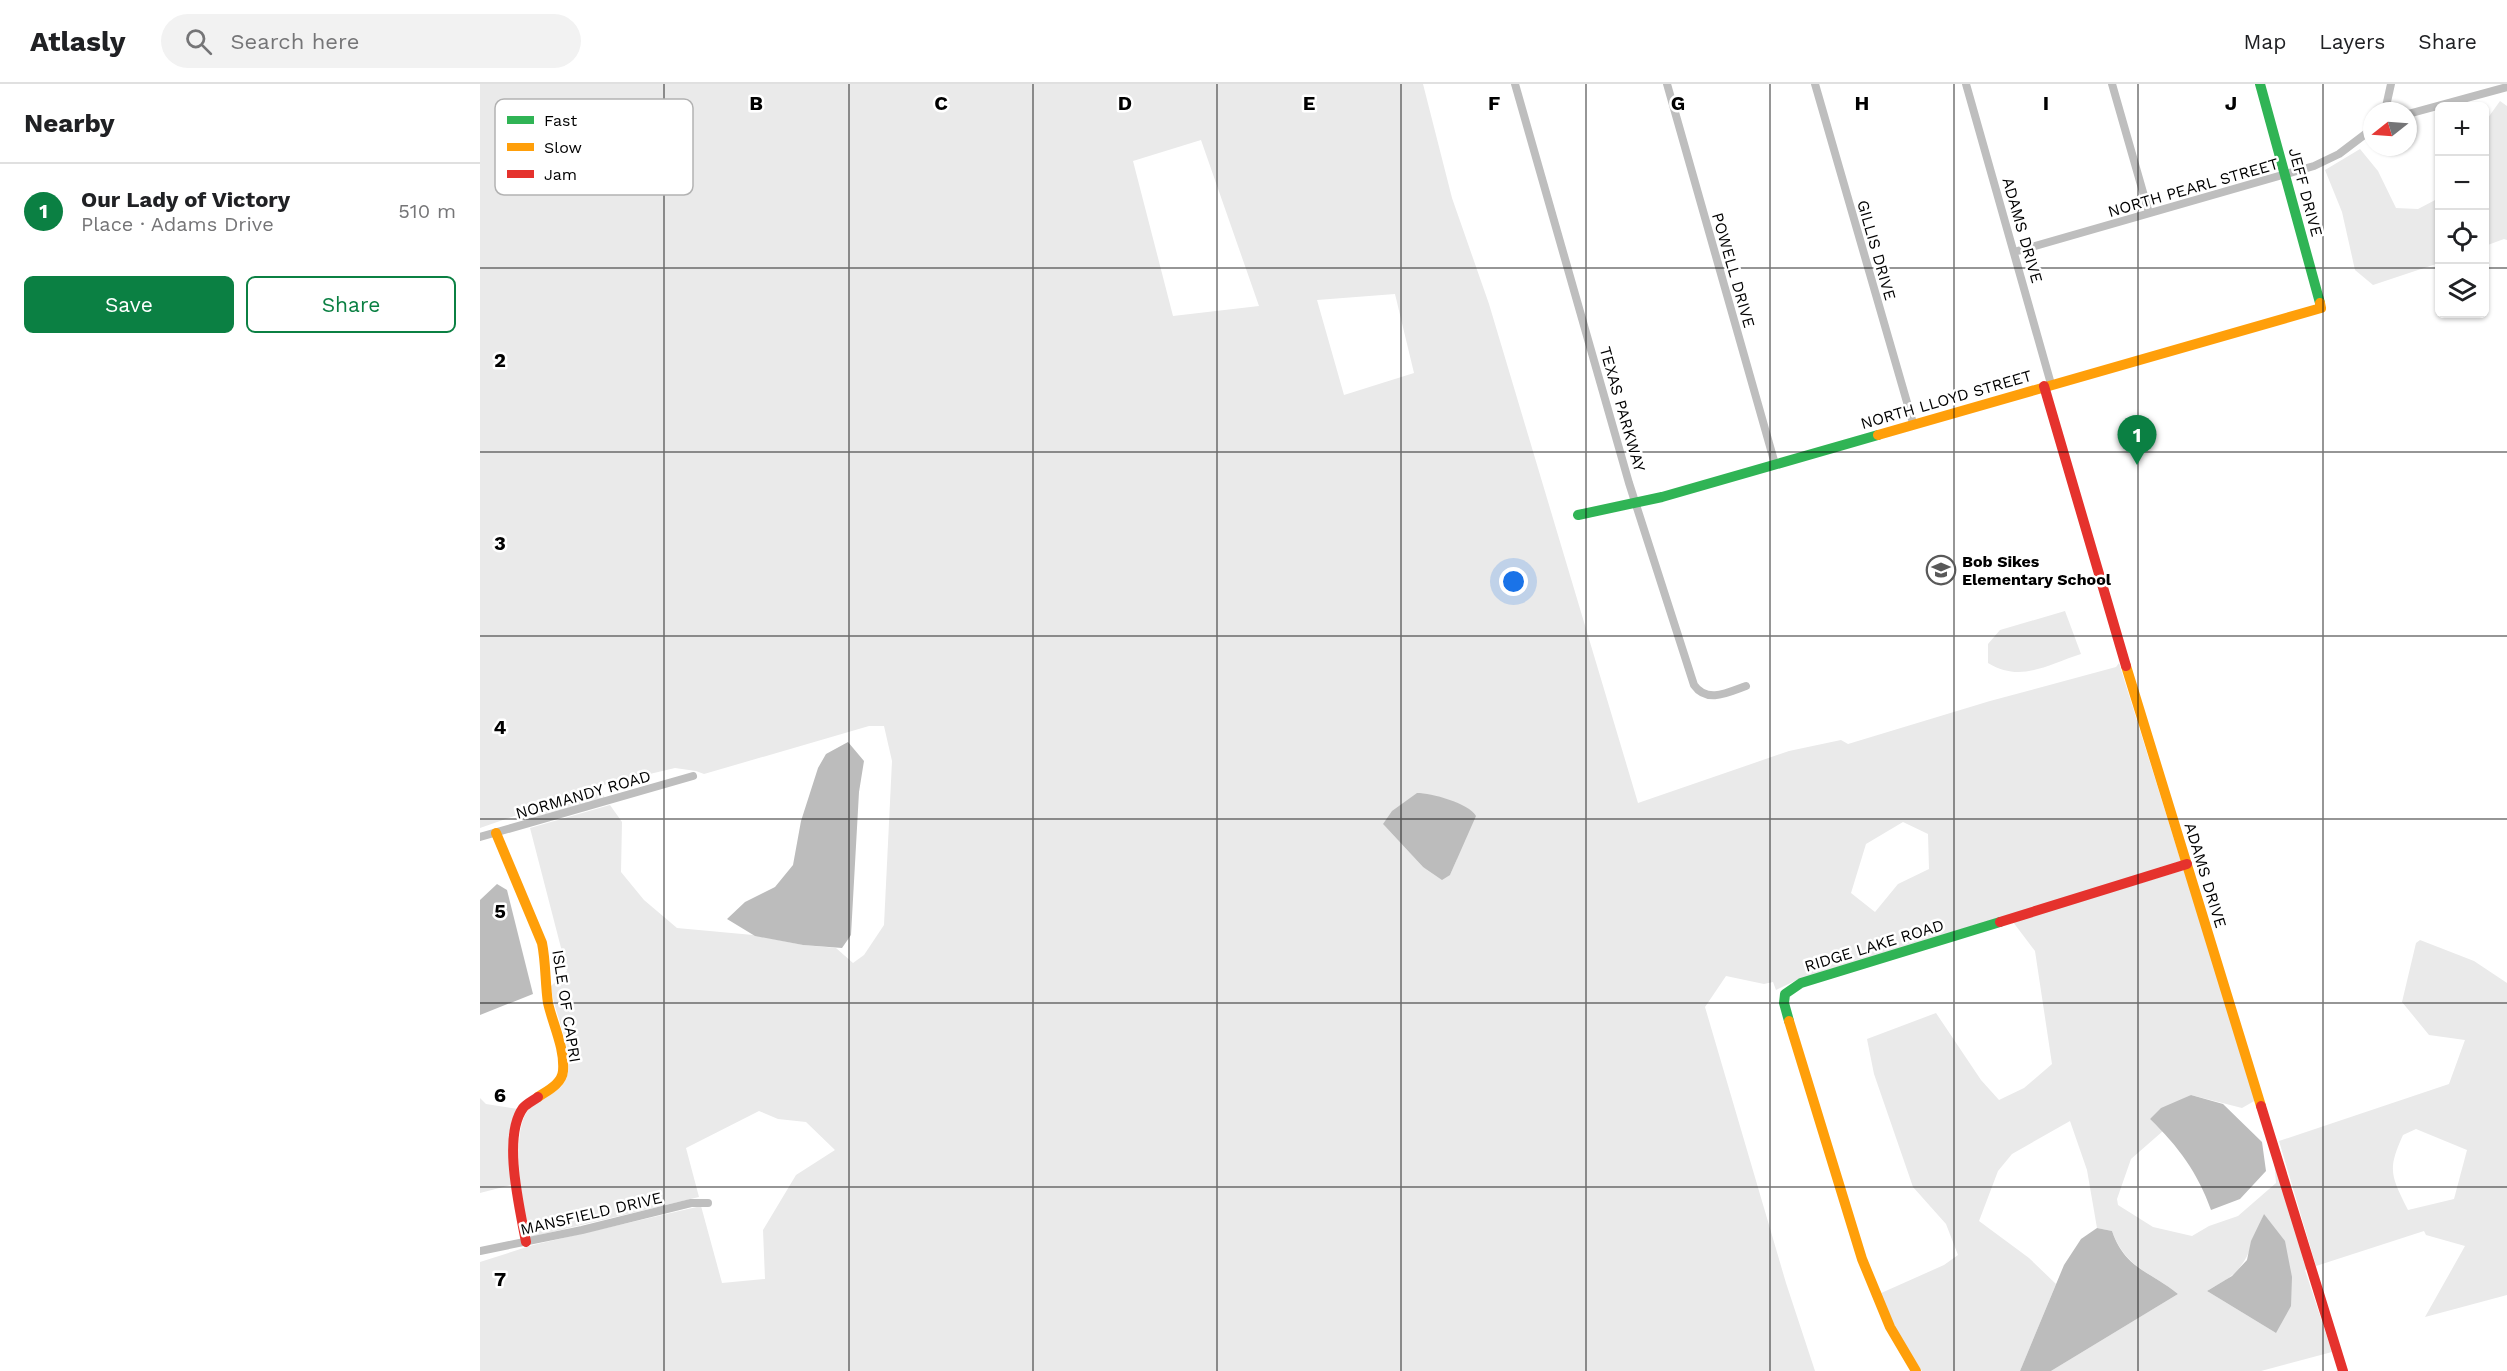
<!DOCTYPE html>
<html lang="en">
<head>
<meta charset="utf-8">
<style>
  :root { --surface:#fff; --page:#f2f2f2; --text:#202124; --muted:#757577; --line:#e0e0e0; --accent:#0b8043 }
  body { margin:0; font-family:"Work Sans",sans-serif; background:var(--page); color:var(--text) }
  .controls { position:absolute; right:18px; top:18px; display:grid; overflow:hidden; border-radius:9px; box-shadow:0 2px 4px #0004 }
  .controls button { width:54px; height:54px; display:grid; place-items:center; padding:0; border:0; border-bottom:2px solid var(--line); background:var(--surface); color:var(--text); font:30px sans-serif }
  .compass { position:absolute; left:1883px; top:18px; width:54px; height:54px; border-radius:50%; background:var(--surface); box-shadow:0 2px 4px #0004; rotate:253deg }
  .you { position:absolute; left:1034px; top:498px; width:21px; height:21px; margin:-15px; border:4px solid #fff; border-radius:50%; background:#1a73e8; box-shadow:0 0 0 9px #1a73e833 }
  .badge { display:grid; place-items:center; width:39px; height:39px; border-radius:50%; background:var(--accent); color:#fff; font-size:20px; font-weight:700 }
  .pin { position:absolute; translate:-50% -50px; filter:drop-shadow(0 2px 3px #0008) }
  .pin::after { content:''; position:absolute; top:32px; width:21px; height:18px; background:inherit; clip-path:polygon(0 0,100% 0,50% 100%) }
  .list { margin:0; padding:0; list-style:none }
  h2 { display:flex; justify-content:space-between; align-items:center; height:78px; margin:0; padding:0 24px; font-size:26px }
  h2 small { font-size:20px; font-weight:400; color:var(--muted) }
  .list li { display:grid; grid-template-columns:39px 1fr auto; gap:18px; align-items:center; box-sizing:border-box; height:96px; padding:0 24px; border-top:2px solid var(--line) }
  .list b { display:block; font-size:22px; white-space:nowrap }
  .list p { margin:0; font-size:20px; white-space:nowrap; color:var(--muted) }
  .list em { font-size:20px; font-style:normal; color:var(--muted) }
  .actions { display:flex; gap:12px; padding:18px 24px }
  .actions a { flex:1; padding:14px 0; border:2px solid var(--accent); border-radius:9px; text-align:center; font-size:21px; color:var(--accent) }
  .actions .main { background:var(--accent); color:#fff }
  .icon { flex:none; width:33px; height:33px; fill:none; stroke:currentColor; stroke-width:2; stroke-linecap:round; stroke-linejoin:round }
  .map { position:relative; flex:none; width:2027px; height:1287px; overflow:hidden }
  header { display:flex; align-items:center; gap:36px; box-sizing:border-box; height:84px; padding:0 30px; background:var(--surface); border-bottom:2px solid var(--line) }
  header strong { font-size:28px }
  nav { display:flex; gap:33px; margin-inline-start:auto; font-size:21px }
  .search { width:420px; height:54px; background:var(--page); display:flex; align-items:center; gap:15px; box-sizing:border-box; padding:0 21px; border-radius:33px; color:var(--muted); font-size:22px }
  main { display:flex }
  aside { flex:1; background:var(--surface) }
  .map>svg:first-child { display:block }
  .green { fill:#eaeaea; fill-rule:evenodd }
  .water { fill:#bcbcbc }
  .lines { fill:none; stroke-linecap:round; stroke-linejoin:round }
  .street { stroke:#bebebe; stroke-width:8 }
  .fast { stroke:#30b455; stroke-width:10 }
  .slow { stroke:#ff9f0a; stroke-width:10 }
  .jam { stroke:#e5322d; stroke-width:10 }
  .grid { fill:none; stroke:#000; stroke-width:1.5; stroke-opacity:0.55 }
  .labels { text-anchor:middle; stroke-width:5; stroke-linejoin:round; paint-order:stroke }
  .street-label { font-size:16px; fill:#000; stroke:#fff }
  .poi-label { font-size:16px; font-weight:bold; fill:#000; stroke:#fff; text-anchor:start }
  .key { fill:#fff; stroke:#b2b2b2; stroke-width:1.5 }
  .key-label { font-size:16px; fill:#000 }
  .grid-label { font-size:20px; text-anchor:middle; font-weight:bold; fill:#000; stroke:#fff; stroke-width:5; stroke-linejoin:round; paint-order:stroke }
</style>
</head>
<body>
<header>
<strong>Atlasly</strong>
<div class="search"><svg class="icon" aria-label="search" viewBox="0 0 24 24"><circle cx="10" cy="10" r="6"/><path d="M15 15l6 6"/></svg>Search here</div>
<nav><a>Map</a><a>Layers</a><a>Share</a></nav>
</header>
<main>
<aside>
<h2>Nearby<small></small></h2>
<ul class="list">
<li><span class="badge">1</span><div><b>Our Lady of Victory</b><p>Place · Adams Drive</p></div><em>510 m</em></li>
</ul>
<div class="actions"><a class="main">Save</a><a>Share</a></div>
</aside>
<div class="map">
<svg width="2027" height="1287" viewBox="0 0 2027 1287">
  <rect width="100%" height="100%" fill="#fff"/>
  <!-- green -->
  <path class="green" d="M0 0H943L972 114 1009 220 1158 719 1309 667 1361 656 1368 660 1510 617 1636 583 1639 579 1701 778 1319 895 1296 906 1293 898 1284 900 1246 892 1225 923 1306 1199 1335 1287H0V1178L53 1161 221 1122 242 1199 285 1195 283 1146 316 1091 355 1066 326 1038 298 1035 279 1027 206 1064 219 1113 51 1153C42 1127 29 1044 50 1024 62 1012 82 1010 87 992 95 967 73 928 71 902L87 887 50 744 130 721 142 738 141 788 164 816 197 844 273 851 323 861 356 864 373 879 384 871 404 841 412 677 404 642H389L224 690 216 687 195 684 119 702 125 714 48 735 46 728 0 744ZM721 56 779 222 693 232 653 77ZM915 210 934 289 864 311 837 216ZM1423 738 1448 750 1449 785 1418 800 1395 828 1371 809 1386 760ZM903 740 977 775 970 791 943 783Z
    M2020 17 2027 22V156L2024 155 2005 162V38Z
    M1880 65 1898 87 1916 124 1938 125 1959 114V179L1893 201 1875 186 1862 128 1845 86Z
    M1585 527 1601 570C1566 581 1541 599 1508 579V560L1520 546Z
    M1704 786 1776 1016 1762 1024 1711 1011 1670 1035 1683 1047 1651 1075 1637 1115 1638 1121 1673 1143 1712 1152 1729 1142 1758 1132 1796 1099 1794 1074 1827 1185 1825 1186 1852 1268 1781 1287H1571L1698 1210C1670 1187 1646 1185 1632 1147L1617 1144 1607 1086 1590 1037 1532 1070 1518 1087 1499 1137 1549 1174 1576 1200 1540 1287H1442L1420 1253 1399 1210 1464 1181 1478 1171 1466 1140 1433 1103 1394 990 1387 955 1456 929 1501 996 1519 1016 1544 1004 1572 980 1555 867 1533 838ZM1784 1130 1796 1249 1727 1207C1734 1202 1744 1198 1751 1192 1770 1178 1774 1151 1784 1130Z
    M1940 856 1994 877 2027 899V1211L1945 1233 1985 1162 1946 1151 1944 1147 1836 1182 1799 1057 1969 1000 1985 956 1949 951 1922 918 1936 859ZM1936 1045 1987 1066 1974 1115 1928 1126C1911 1092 1907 1086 1923 1051Z
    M0 1014 6 1020 38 1025 29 1049 31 1101 0 1109Z"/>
  <!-- water -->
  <path class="water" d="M368 658 384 677 379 708 371 851 362 864 323 861 275 852 247 835 265 818 295 803 313 781 321 737 338 684 346 670Z
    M937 709C951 709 989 719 996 732L970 791 962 796 943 783 903 740 912 727Z
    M17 800 27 806 53 910 0 931V816Z
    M1711 1011 1743 1020 1782 1058 1786 1087 1760 1115 1731 1126C1718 1089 1698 1062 1670 1035L1681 1024Z
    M1784 1130 1805 1157 1812 1193 1811 1222 1796 1249 1727 1207 1752 1192 1767 1176 1771 1157Z
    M1617 1144 1632 1147C1645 1185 1670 1187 1698 1210L1571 1287H1540L1584 1181 1601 1155Z"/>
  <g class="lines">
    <!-- street -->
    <path class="street" d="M1035 0 1149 399 1214 601C1227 620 1249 608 1266 602
      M1187 0 1295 380
      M1335 0 1433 339
      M1486 0 1571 300
      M1632 0 1669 129
      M1905 27 1911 0
      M1928 30 2027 3
      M1534 168 1834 82 1859 70 1892 45
      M0 753 213 692
      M0 1167 102 1146 211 1119H228"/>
    <!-- fast -->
    <path class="fast" d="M1780 0 1840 219
      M1098 431 1182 413 1398 351
      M1309 937 1304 919 1305 910 1321 899 1520 838"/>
    <!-- slow -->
    <path class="slow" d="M1398 351 1841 224 1840 219
      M1646 582 1781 1022
      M16 749 62 859C66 879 65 899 68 919 73 941 85 964 83 987 82 1000 67 1007 58 1013
      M1309 937 1382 1175 1410 1243 1436 1287"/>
    <!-- jam -->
    <path class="jam" d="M1564 302 1646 582
      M1520 838 1707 780
      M1781 1022 1863 1287
      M46 1158C40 1125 22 1053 43 1024 46 1020 54 1016 58 1013"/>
  </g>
  <!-- grid -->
  <path class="grid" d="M184 0V1287M369 0V1287M553 0V1287M737 0V1287M921 0V1287M1106 0V1287M1290 0V1287M1474 0V1287M1658 0V1287M1843 0V1287M0 184H1960M2004 184H2027M0 368H2027M0 552H2027M0 735H2027M0 919H2027M0 1103H2027"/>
  <!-- icons -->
  <defs>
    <g id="school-ring" transform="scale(1.5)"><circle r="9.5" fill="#fff" stroke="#595959" stroke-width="1.5"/><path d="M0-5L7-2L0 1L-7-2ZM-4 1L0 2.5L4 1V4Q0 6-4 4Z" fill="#595959"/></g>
  </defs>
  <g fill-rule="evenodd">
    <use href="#school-ring" x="1461" y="486"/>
  </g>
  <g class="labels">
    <!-- street labels -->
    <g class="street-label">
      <text transform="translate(1713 103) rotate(-16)" y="6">NORTH PEARL STREET</text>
      <text transform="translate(1826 108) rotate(75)" y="6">JEFF DRIVE</text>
      <text transform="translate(1543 146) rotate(74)" y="6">ADAMS DRIVE</text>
      <text transform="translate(1397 166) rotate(74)" y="6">GILLIS DRIVE</text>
      <text transform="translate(1254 186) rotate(74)" y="6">POWELL DRIVE</text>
      <text transform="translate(1466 315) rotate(-16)" y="6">NORTH LLOYD STREET</text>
      <text transform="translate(1143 325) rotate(74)" y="6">TEXAS PARKWAY</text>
      <text transform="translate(103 710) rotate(-16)" y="6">NORMANDY ROAD</text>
      <text transform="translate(1726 791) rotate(73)" y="6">ADAMS DRIVE</text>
      <text transform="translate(1394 861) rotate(-17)" y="6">RIDGE LAKE ROAD</text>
      <text transform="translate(87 922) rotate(81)" y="6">ISLE OF CAPRI</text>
      <text transform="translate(111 1129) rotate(-13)" y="6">MANSFIELD DRIVE</text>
    </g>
    <!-- poi labels -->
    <g class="poi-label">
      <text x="1482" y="483">Bob Sikes<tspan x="1482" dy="18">Elementary School</tspan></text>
    </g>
  </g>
  <!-- legend -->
  <rect x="15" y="15" width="198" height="96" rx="9" class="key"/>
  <rect x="27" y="32" width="27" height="8" fill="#30b455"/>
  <rect x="27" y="59" width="27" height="8" fill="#ff9f0a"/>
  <rect x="27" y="86" width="27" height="8" fill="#e5322d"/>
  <g class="key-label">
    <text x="64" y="42">Fast</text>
    <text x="64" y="69">Slow</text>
    <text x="64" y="96">Jam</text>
  </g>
  <g class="grid-label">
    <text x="276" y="26">B</text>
    <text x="461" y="26">C</text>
    <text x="645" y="26">D</text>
    <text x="829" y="26">E</text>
    <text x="1014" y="26">F</text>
    <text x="1198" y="26">G</text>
    <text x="1382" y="26">H</text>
    <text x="1566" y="26">I</text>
    <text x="1751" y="26">J</text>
    <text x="20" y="283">2</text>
    <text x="20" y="466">3</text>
    <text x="20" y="650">4</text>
    <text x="20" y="834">5</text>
    <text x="20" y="1018">6</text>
    <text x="20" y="1202">7</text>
  </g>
</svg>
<div class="controls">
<button>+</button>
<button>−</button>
<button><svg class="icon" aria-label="locate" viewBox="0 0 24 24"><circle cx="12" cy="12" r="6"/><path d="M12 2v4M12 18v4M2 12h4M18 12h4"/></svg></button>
<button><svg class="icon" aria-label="layers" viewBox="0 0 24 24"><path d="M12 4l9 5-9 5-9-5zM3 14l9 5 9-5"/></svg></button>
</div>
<svg class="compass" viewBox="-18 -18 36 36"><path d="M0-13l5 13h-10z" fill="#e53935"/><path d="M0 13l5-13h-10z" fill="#757577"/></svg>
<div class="you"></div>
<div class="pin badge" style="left:1657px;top:381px">1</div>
</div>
</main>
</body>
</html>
